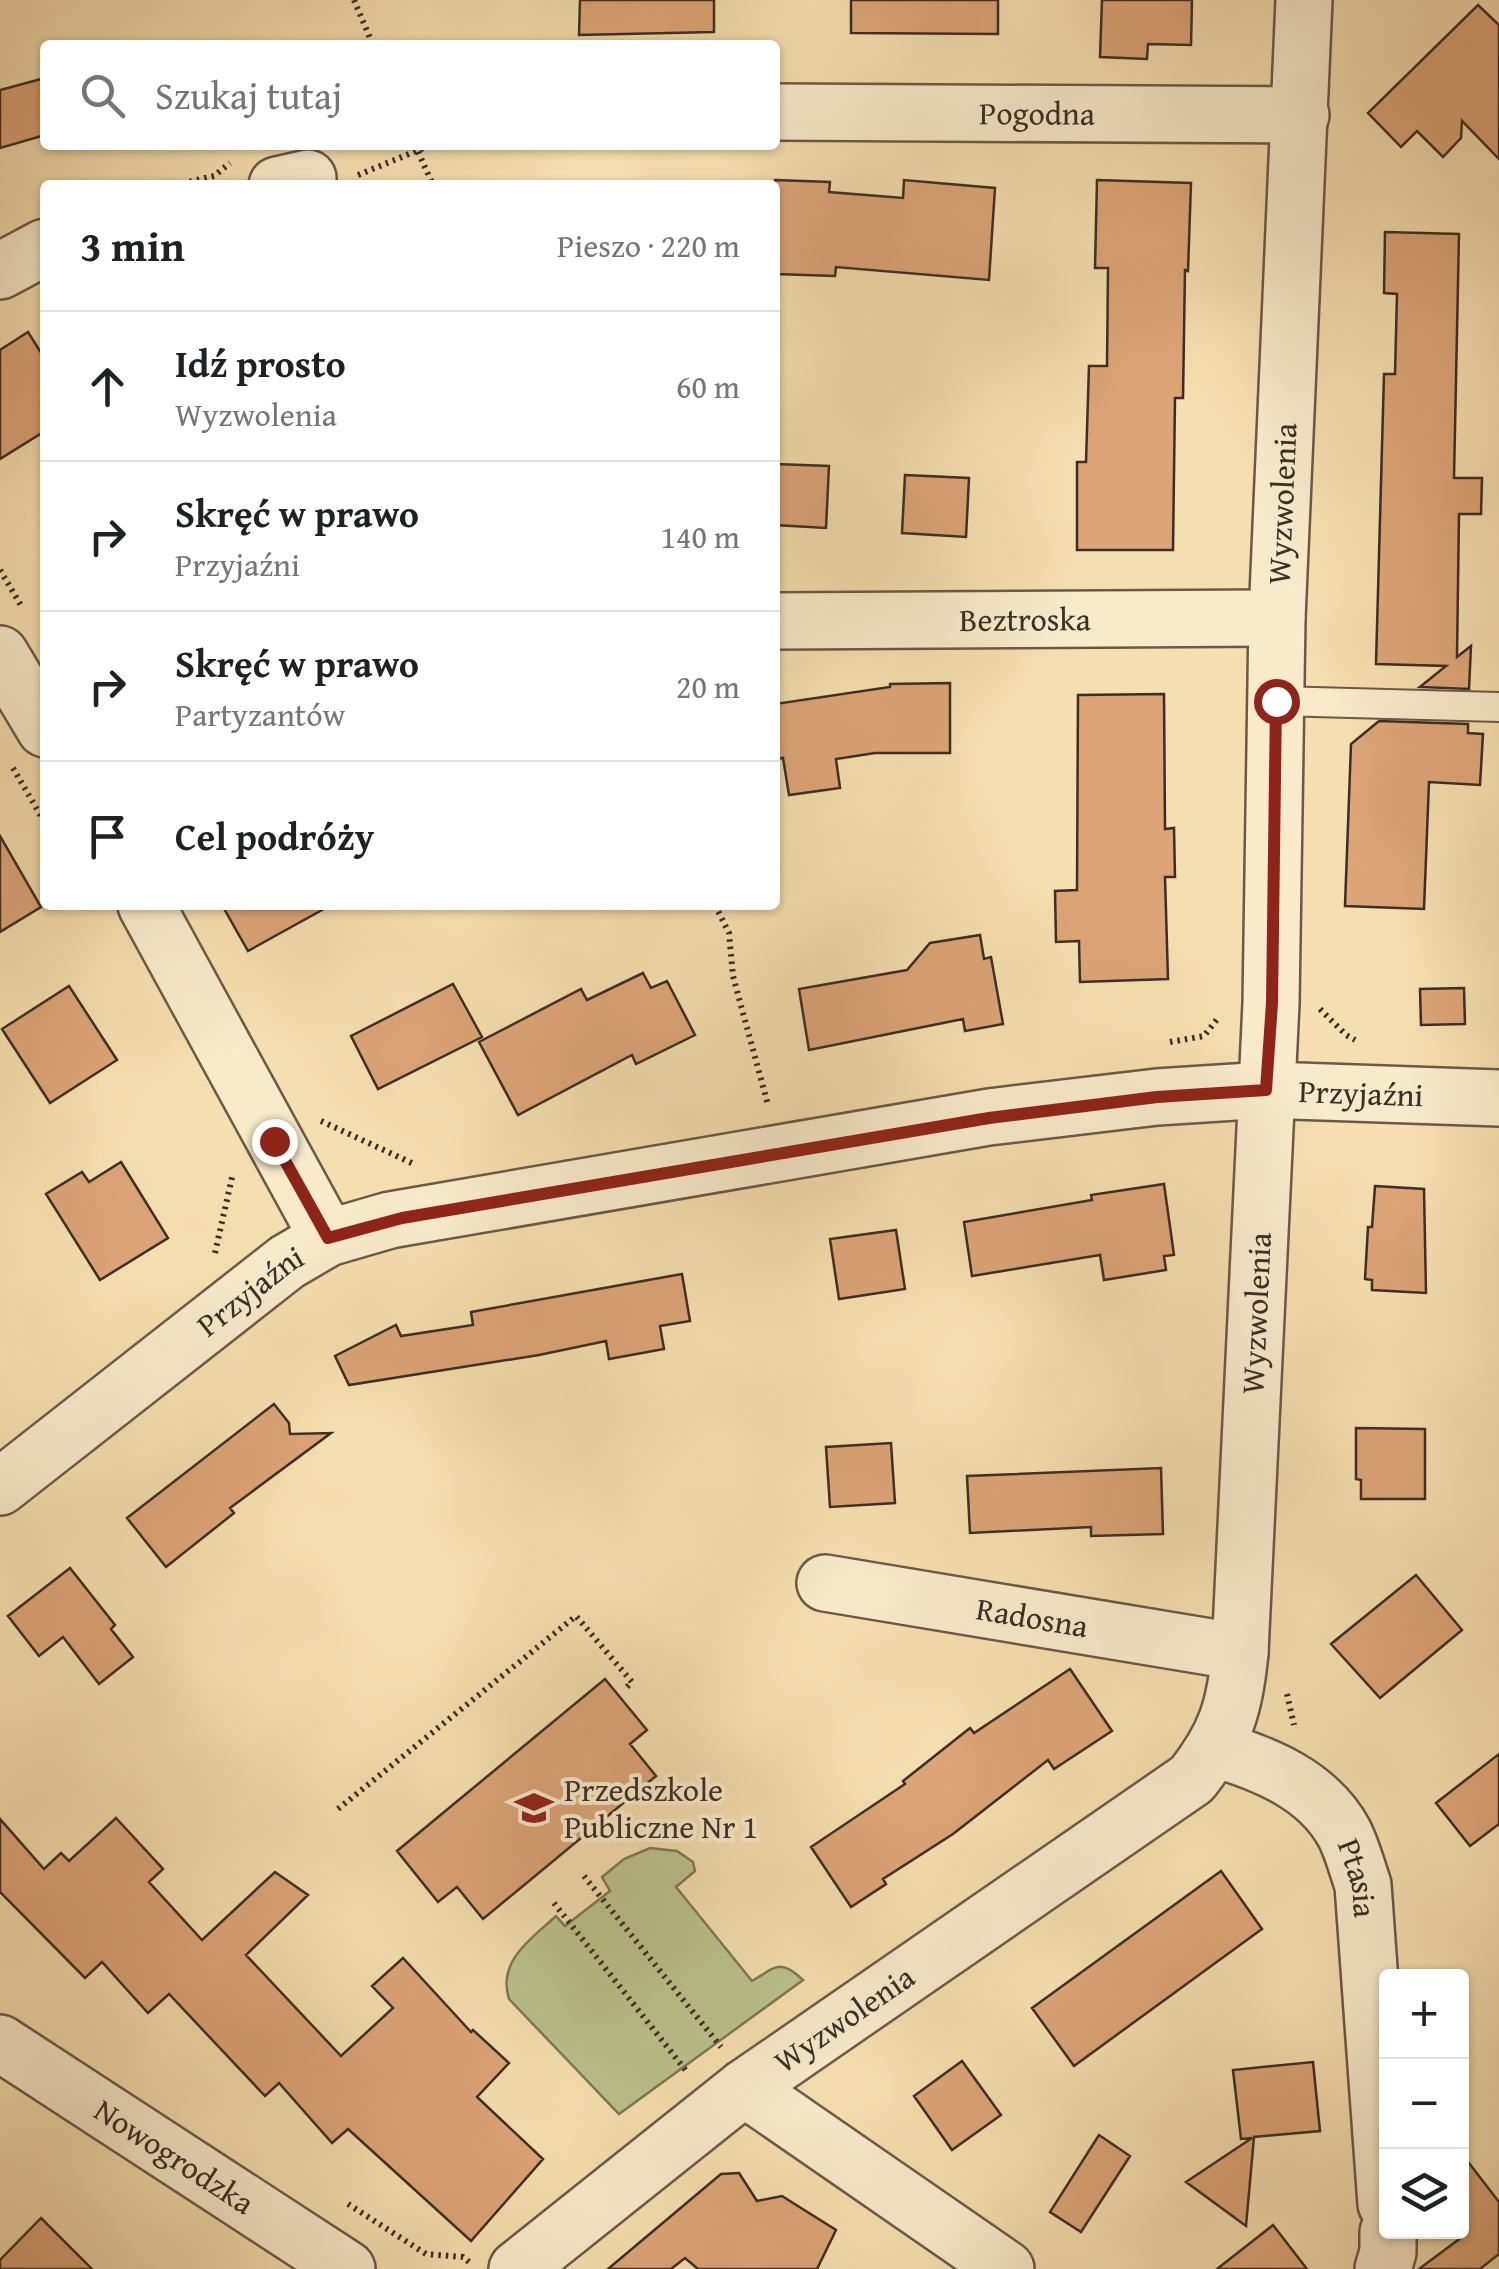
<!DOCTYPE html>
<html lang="pl">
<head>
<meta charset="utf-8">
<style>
  :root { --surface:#fff; --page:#f6f6f6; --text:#202124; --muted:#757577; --line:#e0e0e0 }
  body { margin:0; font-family:"Gentium Book Plus",serif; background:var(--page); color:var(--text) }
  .controls { position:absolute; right:30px; bottom:30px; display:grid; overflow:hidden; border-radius:10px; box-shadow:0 2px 8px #0004 }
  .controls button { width:90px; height:90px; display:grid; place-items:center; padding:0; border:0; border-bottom:2px solid var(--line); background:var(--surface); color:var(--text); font:50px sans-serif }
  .stop { position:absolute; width:30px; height:30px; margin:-22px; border:8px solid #8f2418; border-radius:50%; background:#fff }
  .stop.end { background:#8f2418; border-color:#fff; box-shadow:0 2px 10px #0008 }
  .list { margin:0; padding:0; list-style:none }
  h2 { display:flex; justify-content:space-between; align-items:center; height:130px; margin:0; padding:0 40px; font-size:42px }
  h2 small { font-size:32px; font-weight:400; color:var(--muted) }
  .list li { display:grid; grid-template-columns:65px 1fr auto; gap:30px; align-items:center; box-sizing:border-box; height:150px; padding:0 40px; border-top:2px solid var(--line) }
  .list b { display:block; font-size:38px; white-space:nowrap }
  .list p { margin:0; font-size:32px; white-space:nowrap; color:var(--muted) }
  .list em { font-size:32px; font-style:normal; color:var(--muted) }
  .icon { flex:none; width:55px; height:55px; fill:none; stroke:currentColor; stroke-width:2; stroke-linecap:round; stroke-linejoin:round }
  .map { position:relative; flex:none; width:1499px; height:2269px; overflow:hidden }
  .search { position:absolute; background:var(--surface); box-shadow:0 2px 8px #0004; left:40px; top:40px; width:740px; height:110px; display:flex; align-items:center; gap:25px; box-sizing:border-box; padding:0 35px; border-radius:10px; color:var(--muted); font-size:38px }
  .panel { position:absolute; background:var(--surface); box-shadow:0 2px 8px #0004; left:40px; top:180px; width:740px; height:730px; border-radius:10px }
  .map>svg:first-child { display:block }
  .green { fill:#bbc18b; stroke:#7c7758; stroke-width:2.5 }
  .building { fill:#dca477; stroke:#3d2d26; stroke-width:2.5 }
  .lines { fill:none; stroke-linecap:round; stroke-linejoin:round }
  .service-casing { stroke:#6b5948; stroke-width:32 }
  .minor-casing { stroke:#6b5948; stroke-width:60 }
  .tertiary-casing { stroke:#6b5948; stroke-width:60 }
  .path { stroke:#3d2d26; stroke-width:6; stroke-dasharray:2.5 5; stroke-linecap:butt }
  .service { stroke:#f8eacb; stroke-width:28 }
  .minor { stroke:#f8eacb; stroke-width:55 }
  .tertiary { stroke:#f8eacb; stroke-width:55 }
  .route { stroke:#8f2418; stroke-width:12 }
  .labels { text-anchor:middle; stroke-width:8; stroke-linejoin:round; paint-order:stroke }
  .street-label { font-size:32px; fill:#3d2d26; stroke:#f8eacb }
  .poi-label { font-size:32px; fill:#3d2d26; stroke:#f8eacb; text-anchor:start }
</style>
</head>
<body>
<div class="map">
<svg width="1499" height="2269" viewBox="0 0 1499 2269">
  <rect width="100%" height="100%" fill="#f5deaf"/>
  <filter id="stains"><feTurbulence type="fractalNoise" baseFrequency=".002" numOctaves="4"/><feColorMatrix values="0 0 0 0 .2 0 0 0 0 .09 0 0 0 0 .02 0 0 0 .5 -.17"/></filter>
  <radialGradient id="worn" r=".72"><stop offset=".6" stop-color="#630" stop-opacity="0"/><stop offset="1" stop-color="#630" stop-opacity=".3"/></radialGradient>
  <!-- green -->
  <path class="green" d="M650 1848 677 1851 693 1862 695 1871 676 1887 752 1981C776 1967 780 1958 803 1980L619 2114 509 1999C497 1961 531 1939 556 1916L565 1926 610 1891 602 1877 624 1859Z"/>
  <!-- building -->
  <path class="building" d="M580 0H714V32L579 35Z
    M851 0H998V34L851 33Z
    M1102 0H1192L1191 45 1148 44 1147 59 1100 57Z
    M1478 5 1499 25V159L1462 121 1461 138 1443 157 1417 131 1401 147 1368 113Z
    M45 78V135L0 148V90Z
    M775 180 830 182 829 192 903 198 904 180 995 188 989 280 836 267 835 276 775 274Z
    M1097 180 1191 183 1188 271 1185 270 1183 398H1175L1173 550H1077V462H1086L1089 366H1107L1108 268H1095Z
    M1385 232 1459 234 1454 478H1482L1481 514H1459L1457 657 1471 646 1469 689 1420 687 1446 666 1376 664 1384 374H1395L1397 294 1384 293Z
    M28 332 45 359V431L0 459V350Z
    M775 464 829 466 826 528 775 525Z
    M905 475 969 478 966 537 902 533Z
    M950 683V753H875L836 759 840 788 789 795 783 758 775 759V704L890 687V684Z
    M1164 694 1165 829 1174 828 1175 877H1165L1168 979 1080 982 1079 941 1056 942 1055 891 1077 890 1078 695Z
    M1379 721 1468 724V733L1483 734 1480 785 1429 782 1424 909 1345 906 1351 744Z
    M0 836 41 907 0 932Z
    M222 905H331L248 951Z
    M980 935 984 959 991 957 1003 1024 965 1031 963 1019 809 1050 799 989 907 970 930 943Z
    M643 973 651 988 667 981 695 1035 636 1064 632 1055 518 1115 479 1042 581 989 587 1000Z
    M453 984 482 1037 378 1089 351 1036Z
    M69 986 117 1060 50 1103 2 1029Z
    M1464 988 1465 1024 1421 1025 1420 989Z
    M121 1162 168 1238 100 1280 46 1194 82 1172 89 1182Z
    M1164 1184 1174 1255 1164 1256 1166 1270 1104 1280 1100 1255 972 1276 964 1222 1092 1200 1091 1195Z
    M1375 1186 1424 1189 1426 1293 1372 1290V1280L1365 1279 1368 1227H1372Z
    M896 1230 905 1289 839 1299 830 1239Z
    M682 1274 690 1321 660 1326 664 1349 609 1359 606 1341 539 1355 349 1385 335 1356 396 1325 401 1336 473 1325 471 1312Z
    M274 1404 289 1423 290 1434 331 1433 230 1508 234 1513 166 1567 127 1518Z
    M1356 1428 1425 1429V1499H1361V1480L1356 1479Z
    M891 1443 895 1503 830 1507 826 1447Z
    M1161 1468 1163 1534 1091 1536V1527L970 1533 967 1476Z
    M70 1568 115 1625 111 1629 133 1657 99 1684 63 1637 39 1656 8 1616Z
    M1416 1575 1462 1630 1380 1698 1331 1644Z
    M1070 1669 1112 1731 1054 1769 1048 1760 953 1834 883 1879 886 1884 851 1907 811 1847 905 1784 903 1781 970 1728 974 1733Z
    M605 1679 647 1730 630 1744 656 1776 483 1919 457 1887 438 1902 397 1851Z
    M1499 1754V1824L1470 1846 1436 1803Z
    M116 1818 163 1869 149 1882 202 1940 275 1872 308 1895 246 1955 341 2056 393 2008 372 1986 403 1958 471 2032 473 2030 509 2063 477 2097 543 2159 471 2241 348 2129 332 2143 279 2083 265 2096 169 1994 148 2013 102 1962 85 1978 0 1892V1819L44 1869 61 1853 69 1861Z
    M1221 1871 1262 1929 1074 2066 1032 2008Z
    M962 2061 1001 2115 952 2150 914 2096Z
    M1313 2062 1320 2131 1254 2137 1246 2226 1186 2182 1252 2138 1241 2139 1233 2070Z
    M1099 2135 1130 2156 1081 2232 1050 2212Z
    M1462 2154 1499 2202V2254L1480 2269H1419L1462 2237Z
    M739 2173 757 2201 782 2196 836 2230 817 2269H698L685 2258 671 2269H608L721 2174Z
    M41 2218 92 2269H0V2260Z
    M1273 2225 1307 2269H1217Z"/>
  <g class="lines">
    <!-- service casing -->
    <g class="service-casing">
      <path id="service" d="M1277 701 1499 707"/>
    </g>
    <!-- minor casing -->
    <g class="minor-casing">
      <g id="minor">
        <path id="s1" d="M775 112 1301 115"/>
        <path d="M277 185 308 178"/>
        <path d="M0 271 45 247"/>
        <path id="s2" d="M775 621 1277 618"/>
        <path d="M0 654 45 729"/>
        <path d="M146 905 328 1238"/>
        <path id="s3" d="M0 1487 287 1262 328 1238 390 1220 989 1117 1157 1097 1266 1090 1499 1098"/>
        <path id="s4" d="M825 1583 1240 1652"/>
        <path id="s5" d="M1216 1749C1265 1764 1318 1785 1344 1833 1352 1848 1357 1868 1363 1885L1386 2204"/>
        <path d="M744 2088 1006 2269"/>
        <path id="s6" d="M517 2269 744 2088 1192 1779C1226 1736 1235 1707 1240 1652L1271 1003 1277 618 1304 0"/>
        <path d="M1383 2269 1388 2252V2232"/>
      </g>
    </g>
    <!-- tertiary casing -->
    <g class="tertiary-casing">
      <g id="tertiary">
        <path id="s7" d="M0 2043 347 2269"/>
      </g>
    </g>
    <!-- path -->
    <path class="path" d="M354 0 373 45
      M415 145 433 185
      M358 175 431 145
      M175 185 214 176 230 163
      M0 570 22 607
      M13 768 45 823
      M715 905 729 933 733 976 768 1105
      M1320 1009 1346 1035 1355 1040
      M1170 1042 1204 1036 1218 1018
      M321 1121 414 1164
      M215 1253 233 1173
      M1287 1694 1294 1725
      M338 1809 576 1616 632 1682 624 1690
      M584 1876 721 2047
      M554 1903 687 2072
      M348 2204 426 2254 463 2257 469 2262"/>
    <!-- service -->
    <use href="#service" class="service"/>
    <!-- minor -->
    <use href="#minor" class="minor"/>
    <!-- tertiary -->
    <use href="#tertiary" class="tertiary"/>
  </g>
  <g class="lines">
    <!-- route -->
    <path class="route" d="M274 1141 328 1238 402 1218 989 1118 1157 1097 1266 1090 1272 1003 1276 701"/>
  </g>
  <!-- icons -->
  <defs>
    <g id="school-bare" transform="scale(3)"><path d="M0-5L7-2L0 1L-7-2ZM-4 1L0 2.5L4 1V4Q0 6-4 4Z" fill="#8f2418" stroke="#f8eacb" stroke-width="2.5" paint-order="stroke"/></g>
  </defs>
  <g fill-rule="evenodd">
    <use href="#school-bare" x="534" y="1808"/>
  </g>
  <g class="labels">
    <!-- street labels -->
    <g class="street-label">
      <text dy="11" stroke="none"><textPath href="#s1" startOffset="262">Pogodna</textPath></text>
      <text dy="11" stroke="none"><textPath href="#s6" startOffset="2122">Wyzwolenia</textPath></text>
      <text dy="11" stroke="none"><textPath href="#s2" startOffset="250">Beztroska</textPath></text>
      <text dy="11" stroke="none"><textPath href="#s3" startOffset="1458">Przyjaźni</textPath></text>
      <text dy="11" stroke="none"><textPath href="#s3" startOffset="318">Przyjaźni</textPath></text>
      <text dy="11" stroke="none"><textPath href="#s6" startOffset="1312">Wyzwolenia</textPath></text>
      <text dy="11" stroke="none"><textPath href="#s4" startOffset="210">Radosna</textPath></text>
      <text dy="11" stroke="none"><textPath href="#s5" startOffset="205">Ptasia</textPath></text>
      <text dy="11" stroke="none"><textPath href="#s6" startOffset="412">Wyzwolenia</textPath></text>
      <text dy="11" stroke="none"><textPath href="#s7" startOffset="208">Nowogrodzka</textPath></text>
    </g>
    <!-- poi labels -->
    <g class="poi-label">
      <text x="564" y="1801">Przedszkole<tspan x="564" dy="37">Publiczne Nr 1</tspan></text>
    </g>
  </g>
  <rect width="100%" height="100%" filter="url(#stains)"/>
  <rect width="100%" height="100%" fill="url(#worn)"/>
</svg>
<div class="controls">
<button>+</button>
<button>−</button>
<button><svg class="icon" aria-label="layers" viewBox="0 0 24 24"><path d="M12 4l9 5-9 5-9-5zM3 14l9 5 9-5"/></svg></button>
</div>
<div class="stop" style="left:1276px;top:701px"></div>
<div class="stop end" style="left:274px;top:1141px"></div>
<div class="search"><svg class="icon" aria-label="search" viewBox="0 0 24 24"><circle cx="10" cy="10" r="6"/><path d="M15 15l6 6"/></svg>Szukaj tutaj</div>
<section class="panel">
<h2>3 min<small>Pieszo · 220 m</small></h2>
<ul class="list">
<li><svg class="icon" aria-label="ahead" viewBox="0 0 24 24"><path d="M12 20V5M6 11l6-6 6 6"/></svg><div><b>Idź prosto</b><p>Wyzwolenia</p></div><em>60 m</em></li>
<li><svg class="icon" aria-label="right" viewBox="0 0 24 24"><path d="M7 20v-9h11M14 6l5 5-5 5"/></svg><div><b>Skręć w prawo</b><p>Przyjaźni</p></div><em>140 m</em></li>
<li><svg class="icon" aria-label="right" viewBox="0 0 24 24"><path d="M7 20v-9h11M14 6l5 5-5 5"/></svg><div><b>Skręć w prawo</b><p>Partyzantów</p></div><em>20 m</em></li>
<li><svg class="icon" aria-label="arrive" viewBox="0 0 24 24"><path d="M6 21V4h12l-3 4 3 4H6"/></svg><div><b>Cel podróży</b></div></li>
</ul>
</section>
</div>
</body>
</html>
